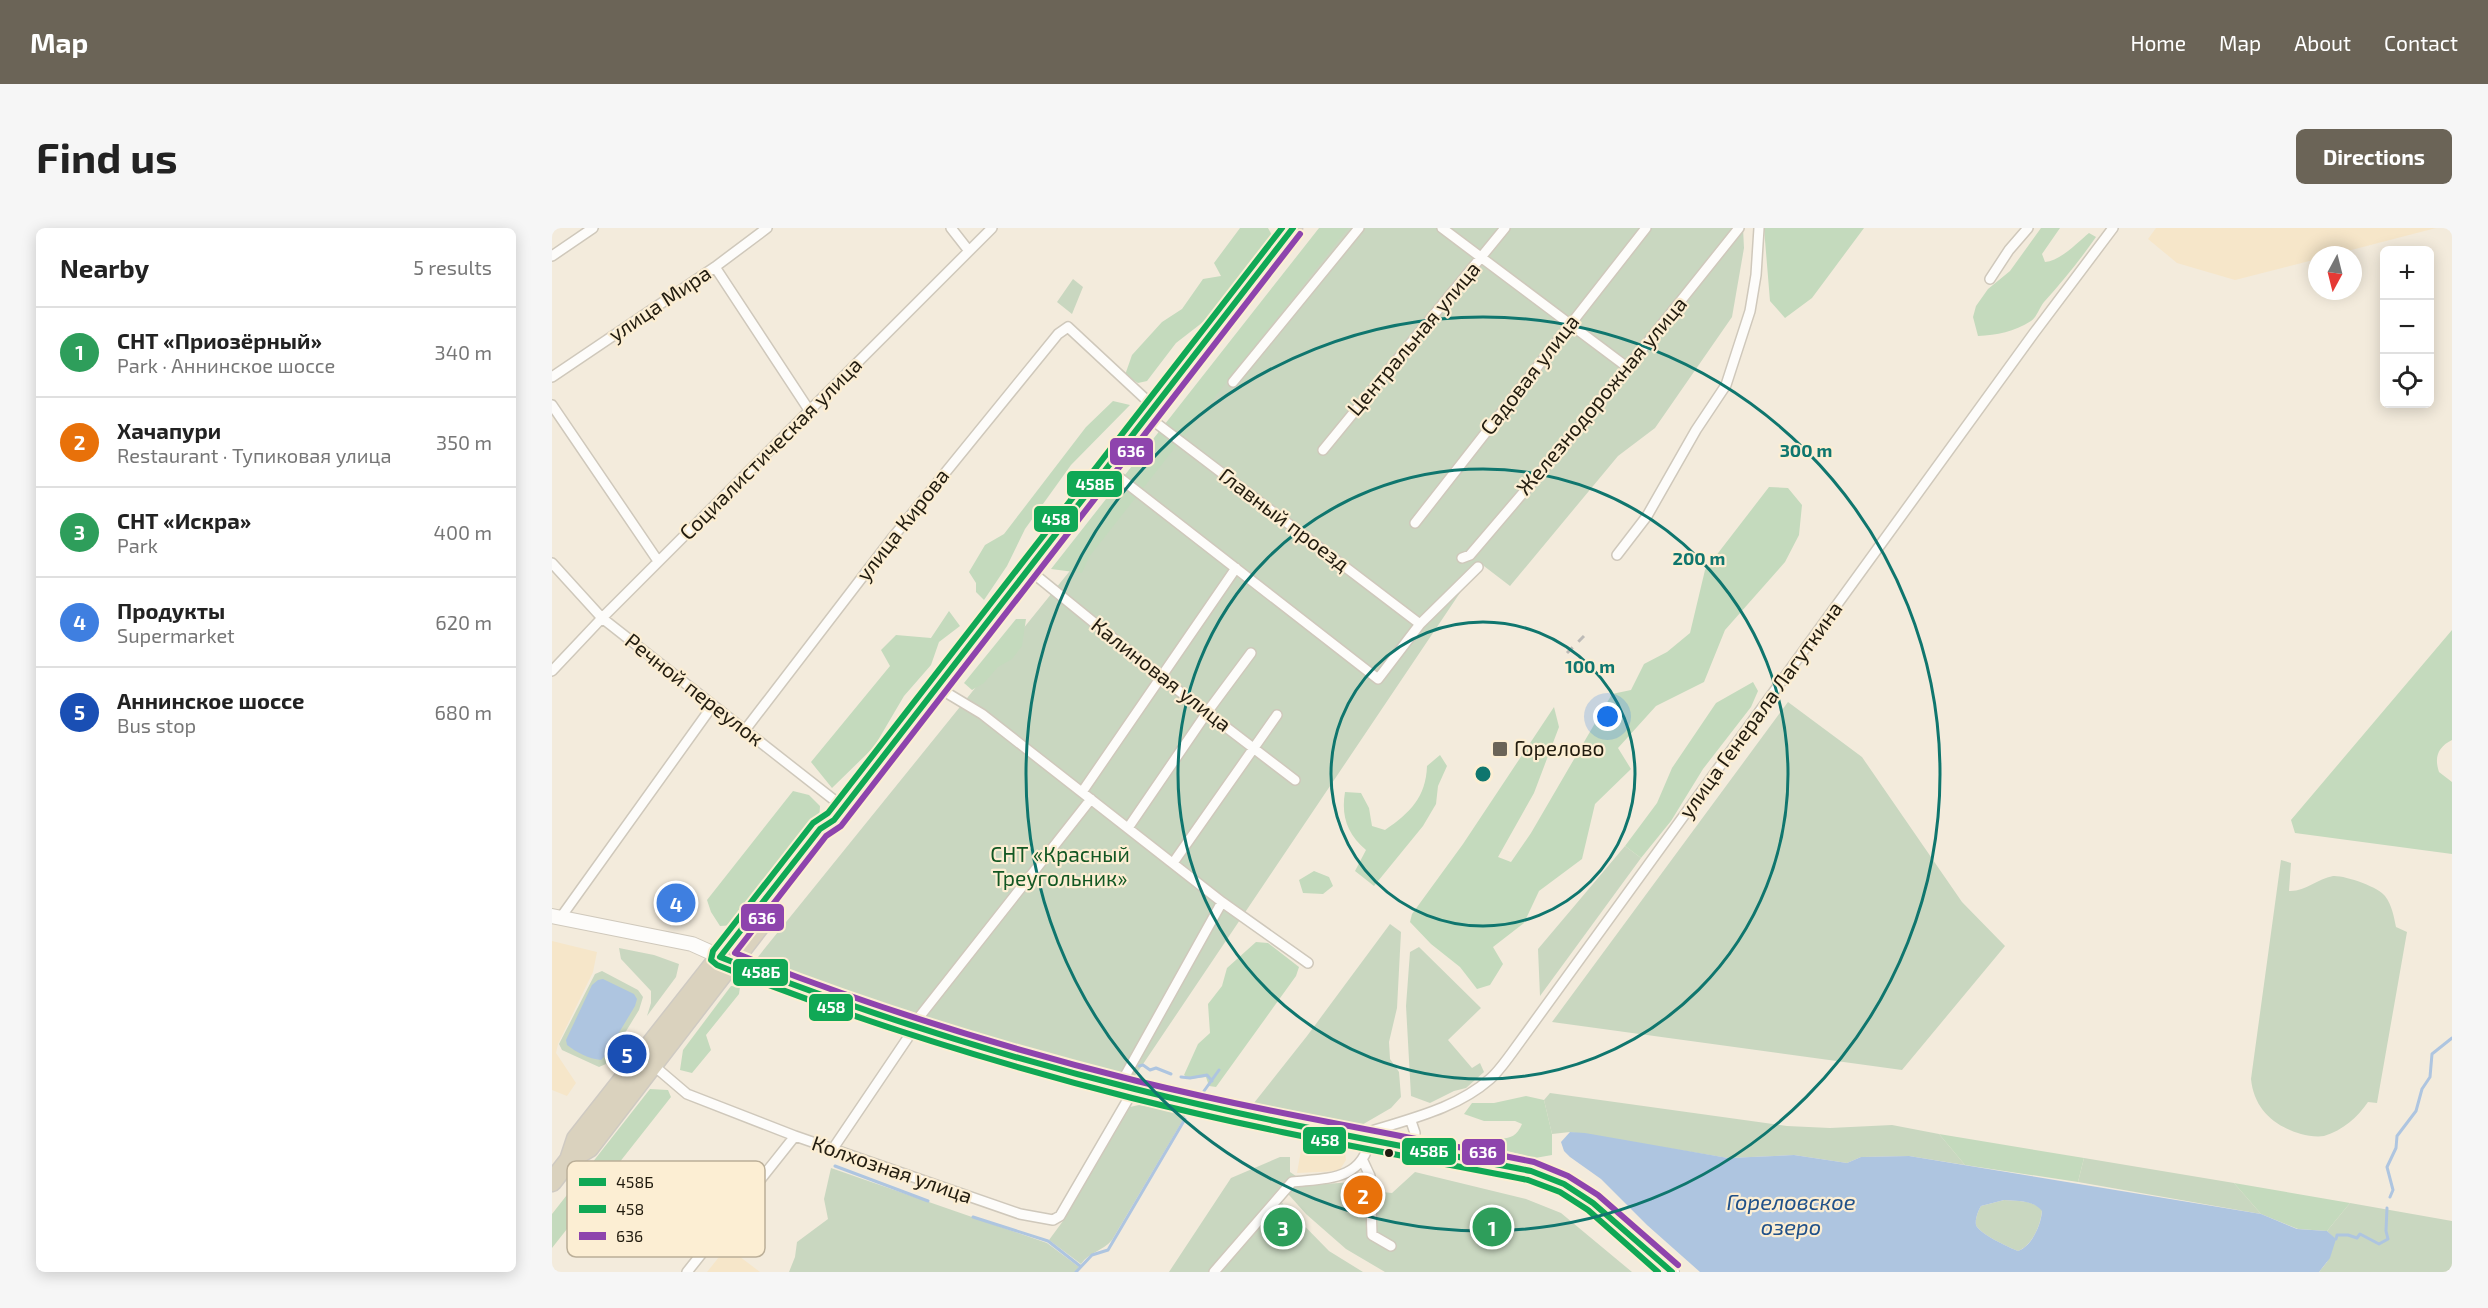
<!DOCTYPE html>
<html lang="en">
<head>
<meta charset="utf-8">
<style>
  :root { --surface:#fff; --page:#f6f6f6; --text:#222; --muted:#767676; --line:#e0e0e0; --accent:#6b6457 }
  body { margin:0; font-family:"Exo 2",sans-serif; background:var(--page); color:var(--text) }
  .controls { position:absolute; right:18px; top:18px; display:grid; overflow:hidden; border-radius:9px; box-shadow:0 3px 15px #0003 }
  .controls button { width:54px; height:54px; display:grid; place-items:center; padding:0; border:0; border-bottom:2px solid var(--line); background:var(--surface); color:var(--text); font:30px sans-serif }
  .compass { position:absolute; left:1756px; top:18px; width:54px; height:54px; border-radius:50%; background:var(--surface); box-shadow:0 3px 15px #0003; rotate:187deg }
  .you { position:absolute; left:1056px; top:489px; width:21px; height:21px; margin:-15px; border:4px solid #fff; border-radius:50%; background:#1a73e8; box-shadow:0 0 0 9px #1a73e833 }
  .badge { display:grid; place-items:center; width:39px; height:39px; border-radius:50%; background:var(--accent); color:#fff; font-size:20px; font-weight:700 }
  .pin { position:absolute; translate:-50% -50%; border:3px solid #fff; box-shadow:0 2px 6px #0006 }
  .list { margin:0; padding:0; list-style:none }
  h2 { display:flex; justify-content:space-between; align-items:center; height:78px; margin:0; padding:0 24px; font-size:26px }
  h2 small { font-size:20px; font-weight:400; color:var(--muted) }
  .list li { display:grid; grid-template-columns:39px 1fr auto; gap:18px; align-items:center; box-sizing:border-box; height:90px; padding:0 24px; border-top:2px solid var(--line) }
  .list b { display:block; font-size:22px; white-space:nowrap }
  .list p { margin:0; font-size:20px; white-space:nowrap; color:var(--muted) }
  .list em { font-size:20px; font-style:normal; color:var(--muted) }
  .icon { flex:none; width:33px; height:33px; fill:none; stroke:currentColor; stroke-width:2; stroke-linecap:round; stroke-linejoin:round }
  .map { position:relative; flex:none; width:1900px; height:1044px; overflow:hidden; border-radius:9px }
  header { display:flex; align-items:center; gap:36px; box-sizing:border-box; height:84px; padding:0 30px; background:var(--accent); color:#fff }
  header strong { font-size:28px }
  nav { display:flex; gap:33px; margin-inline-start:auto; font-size:21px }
  .intro { display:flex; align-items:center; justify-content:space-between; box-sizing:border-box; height:144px; padding:0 36px }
  h1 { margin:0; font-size:42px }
  .button { padding:15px 27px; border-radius:9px; background:var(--accent); color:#fff; font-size:21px; font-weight:700 }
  main { display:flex; gap:36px; padding:0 36px }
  aside { flex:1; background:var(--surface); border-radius:9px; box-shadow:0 3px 15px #0003 }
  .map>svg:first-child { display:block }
  .built { fill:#f6e6c9 }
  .green { fill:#c9d7c0 }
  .forest { fill:#c4dabd }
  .water { fill:#aec5e0; fill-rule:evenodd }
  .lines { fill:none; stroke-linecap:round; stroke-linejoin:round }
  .stream { stroke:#aec5e0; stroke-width:3 }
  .street-casing { stroke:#cfc8bb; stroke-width:12 }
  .secondary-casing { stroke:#cfc8bb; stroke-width:16 }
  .highway-casing { stroke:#cfcac2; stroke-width:21 }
  .street { stroke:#fdfcfa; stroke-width:9 }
  .secondary { stroke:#fdfcfa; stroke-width:14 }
  .highway { stroke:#dad2be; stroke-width:18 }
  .rail { stroke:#bdbbb7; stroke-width:3; stroke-dasharray:8 8; stroke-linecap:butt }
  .bus-1-casing { stroke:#fceed3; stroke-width:10 }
  .bus-2-casing { stroke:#fceed3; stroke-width:10 }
  .bus-3-casing { stroke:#fceed3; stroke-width:10 }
  .bus-1 { stroke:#10a855; stroke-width:6 }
  .bus-2 { stroke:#10a855; stroke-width:6 }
  .bus-3 { stroke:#8e44ad; stroke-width:6 }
  .ring { fill:none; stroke:#0f766e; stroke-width:3 }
  .poi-dot { fill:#6b6457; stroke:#fceed3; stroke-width:2 }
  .bus-dot { fill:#221c0f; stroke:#fceed3; stroke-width:2 }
  .labels { text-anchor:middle; stroke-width:4.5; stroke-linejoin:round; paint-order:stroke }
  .street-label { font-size:21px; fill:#221c0f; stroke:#fceed3 }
  .poi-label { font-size:21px; fill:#221c0f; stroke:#fceed3; text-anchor:start }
  .park-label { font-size:21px; fill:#125723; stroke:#fceed3 }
  .water-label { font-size:22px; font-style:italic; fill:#215189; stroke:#fceed3 }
  .key { fill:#fceed3; stroke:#bbaf98; stroke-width:1.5 }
  .key-label { font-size:16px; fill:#221c0f }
  .centre { fill:#0f766e; stroke:#fceed3; stroke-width:3 }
  .ring-label { font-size:18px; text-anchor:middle; font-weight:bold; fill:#0f766e; stroke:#fceed3; stroke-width:4.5; stroke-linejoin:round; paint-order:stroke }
  .line-badge { stroke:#fceed3; stroke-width:2 }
  .badge-label { font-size:16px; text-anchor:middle; font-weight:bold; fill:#fff }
</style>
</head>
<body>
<header>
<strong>Map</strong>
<nav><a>Home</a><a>Map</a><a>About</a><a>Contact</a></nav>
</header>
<div class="intro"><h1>Find us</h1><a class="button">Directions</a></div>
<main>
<aside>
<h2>Nearby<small>5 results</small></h2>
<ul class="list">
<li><span class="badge" style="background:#2e9e5b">1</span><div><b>СНТ «Приозёрный»</b><p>Park · Аннинское шоссе</p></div><em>340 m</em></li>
<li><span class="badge" style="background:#e8710a">2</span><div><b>Хачапури</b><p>Restaurant · Тупиковая улица</p></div><em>350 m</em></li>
<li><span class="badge" style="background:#2e9e5b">3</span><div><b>СНТ «Искра»</b><p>Park</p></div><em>400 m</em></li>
<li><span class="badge" style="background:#3f7fe0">4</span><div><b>Продукты</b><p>Supermarket</p></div><em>620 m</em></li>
<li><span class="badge" style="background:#1a4fb4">5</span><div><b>Аннинское шоссе</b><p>Bus stop</p></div><em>680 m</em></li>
</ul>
</aside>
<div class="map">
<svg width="1900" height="1044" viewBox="0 0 1900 1044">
  <rect width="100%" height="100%" fill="#f3ebdc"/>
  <!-- built -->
  <path class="built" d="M1604 0H1884L1780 27H1765V31L1683 52 1625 35 1596 11Z
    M0 713 45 724 41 744 6 816 4 825 24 855 15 868 0 862Z
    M751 911 792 919 794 932 787 943 745 945Z
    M175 1019 208 1044H155Z"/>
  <!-- green -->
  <path class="green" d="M795 0H1191L1192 20 1180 89 1103 200 1066 228 958 358 928 335 581 851 362 786 201 735Z
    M521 51 531 59 520 86 505 74Z
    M1236 474 1310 529 1410 674 1453 718 1350 842 1000 794Z
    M1073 618 1089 630 988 768 986 721Z
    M1729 632 1739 635 1737 663C1753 664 1765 651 1781 648 1792 647 1827 659 1833 668 1840 677 1842 689 1844 699L1855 704 1825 875 1816 874C1805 890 1791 902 1772 908 1765 909 1756 908 1749 906 1722 898 1702 881 1699 851Z
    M838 696 849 704 845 780 837 814 838 831 847 844 849 869 839 880 808 898 698 880 755 808Z
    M867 719 929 780 896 812 920 840 928 835 932 844 914 860 902 863 878 875 859 868 854 778 858 724Z
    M67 720 102 727 127 736 124 749 95 788 99 775V763L69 731Z
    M50 743 86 762 91 769 87 782 54 836 47 839 10 822 7 816 43 746Z
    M998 865 1235 898 1278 900 1340 897 1387 906 1413 937 1357 928 1309 929 1295 935 1242 927 1176 930 1018 904 1000 906 992 872Z
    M587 877 635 885 560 1012C551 1023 537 1024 529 1036L497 1012 511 993 578 879Z
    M728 929H738V944L757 957 802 954 800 961 840 965 863 944 974 971 1009 985 1080 1044H833L794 1021 754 986 729 958 656 1044H617L679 950Z
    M1532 930 1682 955 1709 986 1526 954Z
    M279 940 495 1015 527 1039 523 1044H237L243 1029 245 1014 276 991 272 971Z
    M1452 972C1465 973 1481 972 1490 982 1489 997 1480 1018 1466 1023 1458 1020 1426 1005 1424 997 1423 991 1426 983 1429 978Z
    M730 975 777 1023 811 1044H667Z
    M1798 975 1900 993V1044H1767L1775 1034 1783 1011 1775 1003Z"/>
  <!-- forest -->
  <path class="forest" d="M688 0H716L721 9 655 91 624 115 595 153 586 155 573 147 580 127 610 94 630 81 651 51 669 48 662 35Z
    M767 0H796L537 329 530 345 499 341Z
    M1212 0H1312L1260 70 1233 90 1218 73Z
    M1489 0H1508L1490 26 1493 34C1508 33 1525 15 1537 5L1544 9C1528 32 1511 53 1492 74 1487 80 1485 89 1479 93 1462 104 1445 107 1426 108L1421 89 1424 78 1436 61 1458 43Z
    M561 173 578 177 519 237 473 301 455 338 432 372 424 364V355L417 344 433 317 452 306 534 199Z
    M1217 259 1236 260 1250 277 1247 307 1233 334 1173 402 1152 454 1104 478 1066 520 1079 541 1043 576 1030 631 987 663 972 695 941 719 951 736 938 757 925 761 908 739 879 716 858 694 860 686 911 616 1002 479 1007 499 982 565 946 629 959 634 979 605 1060 466 1079 462 1092 436 1115 424 1138 405 1153 342Z
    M397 383 408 398 387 414 379 437 352 468 322 519 280 560 259 534 338 438 329 422 344 407 379 410Z
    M464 391H474L470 418 460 431 446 439 432 455 420 462 412 455Z
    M1900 402V512C1886 519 1882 529 1887 544L1900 554V626L1743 605 1739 592Z
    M1201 454 1206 463 1199 479 1151 541 1119 593 1089 630 1073 618 1105 575 1120 540 1164 475Z
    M888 527 895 538 886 558 884 576 871 598 822 658 803 643 814 622C795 606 789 588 793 564L809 565 817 580 820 598 833 602C858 585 874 569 875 538Z
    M241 563 257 567 268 578 267 593 184 697 168 698 159 684 155 672Z
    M762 643 777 649 781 658 771 666 751 665 747 652Z
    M704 714 716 715 747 739 744 748 664 859 657 858 654 849 637 851 632 847 646 816 658 805 656 776 670 758 675 740Z
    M179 758 188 759 187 766 154 807 159 822 140 845 128 842 131 822Z
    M98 861 116 862 119 869 0 1020V986Z
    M974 868 992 872 1000 906V927L983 930 943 920 947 911C959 910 965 908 970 896L963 893H932L912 886 920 875H942Z
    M1387 906 1532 930 1526 954 1413 937Z
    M1682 955 1798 975 1775 1003 1746 1001 1709 986Z"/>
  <!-- water -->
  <path class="water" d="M51 751 82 766 85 771 83 778 53 828 49 832C37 831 24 824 15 817L14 812 40 757 46 752Z
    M1018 904 1033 905 1176 930 1242 927 1295 935 1309 929 1357 928 1709 986 1745 1001 1775 1003 1784 1011 1778 1030 1767 1044H1148L1095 997 1049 951 1018 929 1012 923 1009 914ZM1452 972C1465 973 1481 972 1490 983 1489 997 1480 1018 1466 1023 1458 1020 1426 1005 1424 997 1423 991 1426 983 1429 978Z"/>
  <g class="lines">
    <!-- stream -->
    <path class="stream" d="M587 838 591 837 598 842 604 840 619 846
      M629 849 638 850 655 847 660 853
      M652 863 667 842
      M283 938 376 973
      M1838 969 1841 962 1835 939 1844 920 1845 908 1864 883 1870 861 1878 849 1880 826 1900 810
      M421 989 496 1013 528 1038
      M1784 1011 1785 1007H1796L1805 1010 1808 1006 1827 1016 1836 1011 1834 1003 1835 980
      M524 1044 540 1027 556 1022 633 891"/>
    <!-- street casing -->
    <g class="street-casing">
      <path id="street" d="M399 0 417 23
        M890 0 1075 139
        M0 28 41 0
        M163 39 257 182
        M1438 51 1457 22 1476 0
        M0 149 163 39 215 0
        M681 154 807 0
        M0 177 106 333
        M595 188 868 396
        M771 222 953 0
        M555 240 826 451 868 396 926 339
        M863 295 1094 0
        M1065 327 1095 288 1144 202 1174 157 1198 83 1204 47 1207 0
        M910 330 918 327 1035 190 1187 0
        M0 335 50 390 291 579
        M476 341 610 450 743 552
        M0 443 50 390 440 0
        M385 459 430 486 670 674 756 735
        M193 502 341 309 506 106 516 99 602 179
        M530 564 684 340
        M576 600 656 483 699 425
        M621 635 725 487
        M9 689 161 477
        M101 837 135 866 243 908
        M568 857 670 674
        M859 893 863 905 861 919
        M815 910 820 903C861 890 905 880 938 851 946 844 953 834 959 826L1482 105 1561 0
        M280 922 355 811 368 788 539 571
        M811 933 818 948 820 1007 839 1018
        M135 1044 243 908 468 986 501 992 508 988 582 861
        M662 1044 740 954C775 950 810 953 818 911"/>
    </g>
    <!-- secondary casing -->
    <g class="secondary-casing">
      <path id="secondary" d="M0 688 140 716 198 742 254 763 362 799 582 861 714 891 979 943 1012 956 1041 975 1120 1044"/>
    </g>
    <!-- highway casing -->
    <g class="highway-casing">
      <path id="highway" d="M17 932 24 911 268 601 282 592 741 0
        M0 954 17 932 37 920 221 681"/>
    </g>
    <!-- street -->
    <use href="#street" class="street"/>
    <!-- secondary -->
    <use href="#secondary" class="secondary"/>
    <!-- highway -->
    <use href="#highway" class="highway"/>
    <!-- rail -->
    <path class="rail" d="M1015 425 1037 403"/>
    <!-- bus-1 casing -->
    <g class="bus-1-casing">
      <path id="bus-1" d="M741 0 282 592 268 601 168 729C303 782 442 826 583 861 714 894 847 917 979 943L1012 956 1041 975 1120 1044"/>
    </g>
    <!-- bus-2 casing -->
    <g class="bus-2-casing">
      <path id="bus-2" d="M730 0 276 585 261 595 161 723 159 732 165 737C300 791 439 834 580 870 711 903 844 926 976 952L1008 964 1036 982 1106 1044"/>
    </g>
    <!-- bus-3 casing -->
    <g class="bus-3-casing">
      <path id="bus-3" d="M748 6 289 598 274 608 183 725C313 777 449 819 585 853 716 885 849 907 982 934L1016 948 1046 967 1126 1037"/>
    </g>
    <!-- bus-1 -->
    <use href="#bus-1" class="bus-1"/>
    <!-- bus-2 -->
    <use href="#bus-2" class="bus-2"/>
    <!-- bus-3 -->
    <use href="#bus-3" class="bus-3"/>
  </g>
  <!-- distance rings -->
  <g class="ring">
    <circle cx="931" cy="546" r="152"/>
    <circle cx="931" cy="546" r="305"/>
    <circle cx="931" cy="546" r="457"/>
  </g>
  <!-- markers -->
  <rect class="poi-dot" x="940" y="513" width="16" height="16" rx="3"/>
  <circle class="bus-dot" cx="837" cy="925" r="5"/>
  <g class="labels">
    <!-- street labels -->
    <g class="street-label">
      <text transform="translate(108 76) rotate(-34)" y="7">улица Мира</text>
      <text transform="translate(862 111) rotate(-50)" y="7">Центральная улица</text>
      <text transform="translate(978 147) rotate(-52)" y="7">Садовая улица</text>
      <text transform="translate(1050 168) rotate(-50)" y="7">Железнодорожная улица</text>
      <text transform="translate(219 221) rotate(-45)" y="7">Социалистическая улица</text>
      <text transform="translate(732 292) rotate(37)" y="7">Главный проезд</text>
      <text transform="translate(351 297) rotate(-52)" y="7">улица Кирова</text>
      <text transform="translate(609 447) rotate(38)" y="7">Калиновая улица</text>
      <text transform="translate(142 462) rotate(38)" y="7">Речной переулок</text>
      <text transform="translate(1209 482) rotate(-54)" y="7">улица Генерала Лагуткина</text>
      <text transform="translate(340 942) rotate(19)" y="7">Колхозная улица</text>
    </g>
    <!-- poi labels -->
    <g class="poi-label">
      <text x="962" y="528">Горелово</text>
    </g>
    <!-- park labels -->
    <g class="park-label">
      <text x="508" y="634">СНТ «Красный<tspan x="508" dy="24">Треугольник»</tspan></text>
    </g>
    <!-- water labels -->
    <g class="water-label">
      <text x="1239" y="982">Гореловское<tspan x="1239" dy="25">озеро</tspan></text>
    </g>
  </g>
  <!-- legend -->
  <rect x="15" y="933" width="198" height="96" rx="9" class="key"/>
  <rect x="27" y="950" width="27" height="8" fill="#10a855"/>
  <rect x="27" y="977" width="27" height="8" fill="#10a855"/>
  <rect x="27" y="1004" width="27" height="8" fill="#8e44ad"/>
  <g class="key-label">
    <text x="64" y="960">458Б</text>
    <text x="64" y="987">458</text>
    <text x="64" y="1014">636</text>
  </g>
  <circle cx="931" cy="546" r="9" class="centre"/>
  <g class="ring-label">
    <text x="1254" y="229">300 m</text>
    <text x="1147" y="337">200 m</text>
    <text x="1038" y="445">100 m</text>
  </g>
  <g class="line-badge">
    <rect x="557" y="209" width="45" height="29" rx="6" fill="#8e44ad"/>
    <rect x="514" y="242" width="57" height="28" rx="6" fill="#10a855"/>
    <rect x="481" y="277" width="46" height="28" rx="6" fill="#10a855"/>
    <rect x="188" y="675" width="45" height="29" rx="6" fill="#8e44ad"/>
    <rect x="180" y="730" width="57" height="29" rx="6" fill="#10a855"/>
    <rect x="256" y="765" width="46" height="29" rx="6" fill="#10a855"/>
    <rect x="750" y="898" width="45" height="29" rx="6" fill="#10a855"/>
    <rect x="849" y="909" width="56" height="29" rx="6" fill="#10a855"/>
    <rect x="909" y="910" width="45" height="28" rx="6" fill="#8e44ad"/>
  </g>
  <g class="badge-label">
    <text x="579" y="229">636</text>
    <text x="543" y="262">458Б</text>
    <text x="504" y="297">458</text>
    <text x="210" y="696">636</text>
    <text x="209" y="750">458Б</text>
    <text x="279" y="785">458</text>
    <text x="773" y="918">458</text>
    <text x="877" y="929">458Б</text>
    <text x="931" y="930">636</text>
  </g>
</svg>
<div class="controls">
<button>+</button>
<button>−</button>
<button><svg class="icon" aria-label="locate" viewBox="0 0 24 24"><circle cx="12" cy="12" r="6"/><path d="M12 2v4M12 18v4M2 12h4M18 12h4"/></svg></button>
</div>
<svg class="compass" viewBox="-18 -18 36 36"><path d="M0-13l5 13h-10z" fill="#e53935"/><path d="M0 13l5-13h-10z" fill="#767676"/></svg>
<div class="you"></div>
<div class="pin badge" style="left:940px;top:999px;background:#2e9e5b">1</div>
<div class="pin badge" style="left:811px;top:967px;background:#e8710a">2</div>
<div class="pin badge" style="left:731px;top:999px;background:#2e9e5b">3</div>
<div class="pin badge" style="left:124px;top:675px;background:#3f7fe0">4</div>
<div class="pin badge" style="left:75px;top:826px;background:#1a4fb4">5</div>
</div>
</main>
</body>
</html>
